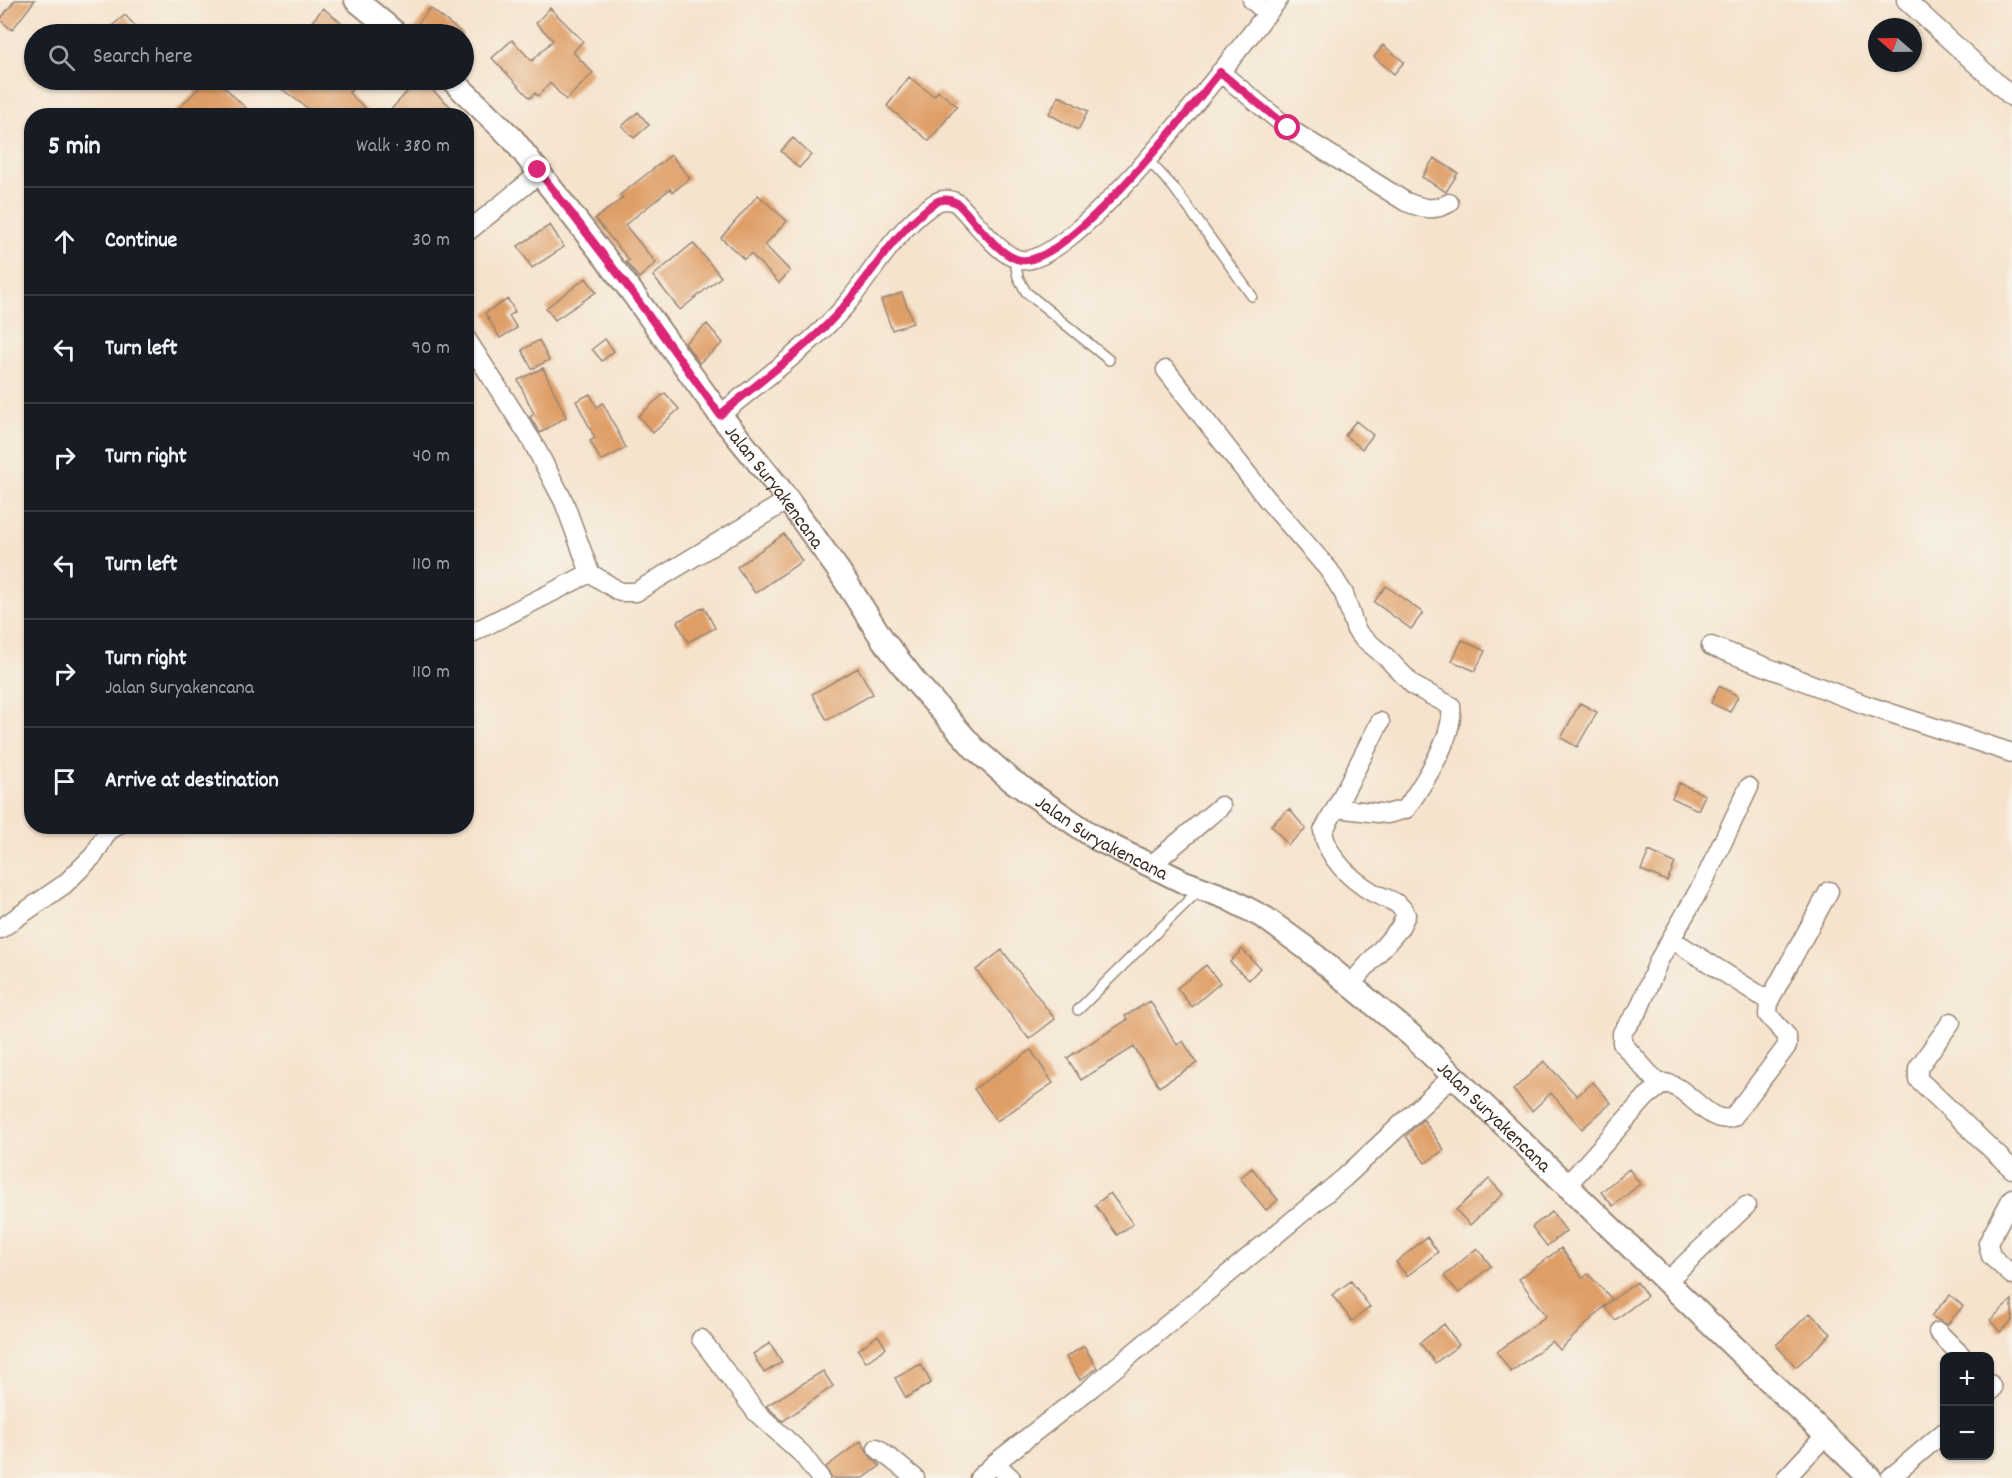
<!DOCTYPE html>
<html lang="en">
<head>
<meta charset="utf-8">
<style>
  :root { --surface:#171b24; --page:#20242c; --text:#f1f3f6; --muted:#9ea1a6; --line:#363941 }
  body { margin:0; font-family:Dekko,sans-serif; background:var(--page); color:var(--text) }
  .controls { position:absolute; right:18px; bottom:18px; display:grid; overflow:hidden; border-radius:12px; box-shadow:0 2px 4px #0004 }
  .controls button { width:54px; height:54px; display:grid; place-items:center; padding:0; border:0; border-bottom:2px solid var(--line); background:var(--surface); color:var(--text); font:30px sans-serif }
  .compass { position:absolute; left:1868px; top:18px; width:54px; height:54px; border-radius:50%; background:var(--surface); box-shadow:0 2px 4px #0004; rotate:290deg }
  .stop { position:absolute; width:18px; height:18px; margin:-14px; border:4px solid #db2777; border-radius:50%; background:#fff }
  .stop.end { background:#db2777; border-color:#fff; box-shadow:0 2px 6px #0008 }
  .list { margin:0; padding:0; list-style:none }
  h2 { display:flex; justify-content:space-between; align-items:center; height:78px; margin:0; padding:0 24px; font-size:26px }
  h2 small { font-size:20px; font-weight:400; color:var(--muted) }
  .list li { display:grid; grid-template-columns:39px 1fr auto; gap:18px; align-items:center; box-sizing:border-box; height:108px; padding:0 24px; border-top:2px solid var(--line) }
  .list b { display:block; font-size:22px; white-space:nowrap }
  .list p { margin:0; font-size:20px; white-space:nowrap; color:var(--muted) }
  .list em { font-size:20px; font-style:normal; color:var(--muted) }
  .icon { flex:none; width:33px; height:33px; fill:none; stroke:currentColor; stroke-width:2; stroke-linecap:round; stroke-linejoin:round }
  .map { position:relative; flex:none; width:2012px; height:1478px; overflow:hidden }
  .search { position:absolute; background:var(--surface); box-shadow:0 2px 4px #0004; left:24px; top:24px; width:450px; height:66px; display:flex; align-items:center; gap:15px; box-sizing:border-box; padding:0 21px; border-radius:33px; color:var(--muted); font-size:22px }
  .panel { position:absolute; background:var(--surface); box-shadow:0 2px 4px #0004; left:24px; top:108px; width:450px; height:726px; border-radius:24px }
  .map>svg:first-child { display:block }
  .building { fill:#df9e66 }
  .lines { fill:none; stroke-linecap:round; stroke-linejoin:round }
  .service-casing { stroke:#988676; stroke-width:12 }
  .minor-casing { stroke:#988676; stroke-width:21 }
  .tertiary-casing { stroke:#988676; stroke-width:26 }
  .service { stroke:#fff; stroke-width:9 }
  .minor { stroke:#fff; stroke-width:18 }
  .tertiary { stroke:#fff; stroke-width:22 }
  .route { stroke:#db2777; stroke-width:8 }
  .labels { text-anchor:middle; stroke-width:5; stroke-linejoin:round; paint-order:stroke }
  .street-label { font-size:20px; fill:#3b2a1e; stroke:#f7f3e8 }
</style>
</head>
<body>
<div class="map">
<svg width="2012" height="1478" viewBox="0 0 2012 1478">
  <rect width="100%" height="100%" fill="#f7f3e8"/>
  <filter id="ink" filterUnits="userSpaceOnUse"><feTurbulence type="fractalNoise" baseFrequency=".0167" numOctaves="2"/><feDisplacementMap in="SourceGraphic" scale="12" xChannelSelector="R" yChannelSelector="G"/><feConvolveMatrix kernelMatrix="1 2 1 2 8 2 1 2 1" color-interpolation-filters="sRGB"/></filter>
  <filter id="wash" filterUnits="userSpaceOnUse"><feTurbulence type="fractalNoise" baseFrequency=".008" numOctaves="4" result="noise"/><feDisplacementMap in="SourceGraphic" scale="24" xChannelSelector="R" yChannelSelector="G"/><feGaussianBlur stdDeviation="1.35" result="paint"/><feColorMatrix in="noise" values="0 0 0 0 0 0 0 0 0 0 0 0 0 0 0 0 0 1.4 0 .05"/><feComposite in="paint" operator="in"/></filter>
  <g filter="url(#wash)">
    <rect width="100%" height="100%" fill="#f5e3cd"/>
    <g id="blocks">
      <!-- building -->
      <path class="building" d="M15 0H35L12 30 0 20Z
        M323 8 355 34H302Z
        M430 8 463 34H410Z
        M550 8 583 41 573 52 593 73 566 100 550 83 538 96 535 93 530 98 492 58 512 40 532 61 553 40 536 23Z
        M125 15 143 34H102Z
        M1383 45 1404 62 1394 74 1374 57Z
        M909 77 934 96 938 91 957 106 929 141 887 106Z
        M207 80H217L254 116H171Z
        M270 80H359L349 93 374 116H318Z
        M418 80H421L461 116H385Z
        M1059 96 1088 111 1078 130 1049 114Z
        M638 112 649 125 634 138 622 126Z
        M793 138 811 155 799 168 781 151Z
        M671 155 690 178 673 192 670 189 661 196 625 225 656 263 639 278 626 262 629 260 595 219 623 198 620 195Z
        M1434 158 1458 173 1446 192 1422 177Z
        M758 195 787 221 765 245 790 271 779 283 751 254 744 259 721 238Z
        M550 225 564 247 532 268 518 246Z
        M693 243 721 277 680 310 653 276Z
        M586 278 596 292 555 320 546 308Z
        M902 293 913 323 892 330 881 300Z
        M508 299 515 312 509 316 517 328 500 338 485 313Z
        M707 324 723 343 699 363 685 343Z
        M605 339 614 351 602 361 592 349Z
        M539 340 549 360 532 369 522 350Z
        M543 368 566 417 540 433 530 417 534 414 518 380Z
        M665 393 679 409 653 433 638 416Z
        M590 394 597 407 603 403 626 448 601 461 590 441 595 438 576 401Z
        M1356 421 1373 435 1362 449 1345 435Z
        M784 534 802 561 755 593 737 567Z
        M1386 586 1423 613 1411 629 1374 602Z
        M704 607 715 628 688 642 677 622Z
        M1462 640 1485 651 1475 671 1452 661Z
        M858 668 873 694 827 720 812 694Z
        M1719 686 1738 696 1730 712 1711 703Z
        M1580 703 1597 712 1577 747 1561 738Z
        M1679 783 1705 795 1698 810 1672 798Z
        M1289 809 1306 829 1288 845 1271 825Z
        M1649 851 1675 863 1667 881 1641 870Z
        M1242 949 1260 968 1249 980 1230 962Z
        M1002 950 1055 1019 1029 1039 976 970Z
        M1206 965 1220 983 1192 1007 1177 988Z
        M1150 1001 1177 1045 1183 1041 1197 1063 1159 1087 1134 1047 1081 1080 1067 1058 1127 1020 1125 1016Z
        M1031 1050 1053 1083 997 1121 974 1089Z
        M1544 1061 1577 1096 1593 1082 1611 1103 1582 1129 1551 1093 1532 1111 1513 1090Z
        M1423 1119 1444 1150 1425 1163 1406 1136Z
        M1252 1168 1278 1200 1266 1210 1240 1178Z
        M1629 1169 1640 1184 1613 1206 1601 1192Z
        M1489 1179 1503 1194 1470 1225 1456 1210Z
        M1110 1193 1133 1224 1117 1235 1095 1205Z
        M1552 1212 1566 1231 1547 1246 1532 1227Z
        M1427 1237 1438 1252 1407 1276 1396 1262Z
        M1477 1248 1491 1266 1459 1293 1444 1276Z
        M1561 1248 1583 1278 1588 1274 1612 1299 1560 1350 1552 1341 1511 1372 1497 1352 1546 1316 1519 1279Z
        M1351 1281 1370 1307 1352 1321 1332 1295Z
        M1637 1282 1647 1296 1615 1320 1604 1306Z
        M1950 1295 1963 1306 1947 1325 1931 1316Z
        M2012 1300V1321L2000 1332 1990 1320Z
        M1810 1313 1831 1334 1796 1367 1776 1345Z
        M1444 1324 1459 1345 1435 1363 1420 1343Z
        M878 1335 886 1348 866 1362 858 1350Z
        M770 1343 782 1362 764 1373 753 1354Z
        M1084 1346 1097 1368 1080 1380 1066 1357Z
        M921 1364 931 1383 906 1398 895 1378Z
        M823 1371 833 1386 783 1421 766 1406Z
        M861 1441 870 1456 880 1466 864 1478H831L826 1467Z"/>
    </g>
  </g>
  <g filter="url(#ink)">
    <use href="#blocks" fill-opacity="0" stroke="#988676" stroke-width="1.5"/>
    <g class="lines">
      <!-- service casing -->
      <g class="service-casing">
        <path id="service" d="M1148 160 1174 188 1252 296
          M1014 258 1018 277 1026 292 1109 360
          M1078 1010 1200 889"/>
      </g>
      <!-- minor casing -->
      <g class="minor-casing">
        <path id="minor" d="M1252 0 1267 13
          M1906 0 2012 97
          M1220 72 1288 128 1406 202C1422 208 1433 212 1449 203
          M466 233 540 173
          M466 338 532 441 564 502 590 573
          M1166 370 1267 499 1329 570 1344 594 1356 630 1362 637 1386 657 1414 686 1451 706C1455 736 1423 784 1406 809L1387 814 1336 808 1323 831C1327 857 1350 879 1372 892 1384 899 1400 900 1406 915L1399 929 1350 985
          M720 415C758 383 814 343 845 306 873 272 895 231 932 205 940 199 948 198 957 203 973 218 1000 257 1021 260 1075 268 1241 45 1278 0
          M466 636 590 573 620 592H636L788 500
          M1711 646 1866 705 2012 753
          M1336 808 1380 722
          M1150 866 1221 806
          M0 929 65 884 94 855 108 831 117 826
          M1671 939 1769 1001
          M1951 1022 1918 1068V1079L2012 1169
          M1659 1085 1622 1043V1033L1639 1009 1659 960 1703 883 1749 787
          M1568 1184 1646 1097 1664 1083C1689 1085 1708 1127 1733 1117L1787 1046V1036L1768 1015 1769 1001 1829 891
          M2012 1198 1988 1243 1991 1256 2012 1275
          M1667 1281 1746 1206
          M1938 1332 1962 1356
          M701 1339 756 1412 802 1454 820 1478
          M1990 1384 1992 1389 1990 1392
          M877 1448 915 1478
          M979 1478 995 1463
          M1011 1478 995 1463 1091 1388 1344 1178 1454 1075
          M1786 1478 1825 1436
          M1890 1478 1944 1432"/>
      </g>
      <!-- tertiary casing -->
      <g class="tertiary-casing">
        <g id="tertiary">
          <path d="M356 0 397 34"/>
          <path id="s1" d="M452 80 513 139 631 291 720 415 779 488 839 571 883 640 915 681 974 748 1011 780 1097 839 1184 882 1227 898 1265 918 1306 948 1412 1036 1870 1478"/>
        </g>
      </g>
      <!-- service -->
      <use href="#service" class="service"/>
      <!-- minor -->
      <use href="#minor" class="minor"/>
      <!-- tertiary -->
      <use href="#tertiary" class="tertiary"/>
    </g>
  </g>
  <g class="lines" filter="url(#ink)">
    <!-- route -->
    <path class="route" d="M538 170 631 291 720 415C758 382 814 343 845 305 873 272 896 231 932 205 940 198 948 198 957 203 973 218 1000 258 1021 260 1067 267 1191 108 1220 72L1288 128"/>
  </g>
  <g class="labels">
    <!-- street labels -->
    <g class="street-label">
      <text dy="7" stroke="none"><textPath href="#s1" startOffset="520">Jalan Suryakencana</textPath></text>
      <text dy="7" stroke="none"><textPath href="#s1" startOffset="1006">Jalan Suryakencana</textPath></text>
      <text dy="7" stroke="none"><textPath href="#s1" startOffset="1492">Jalan Suryakencana</textPath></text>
    </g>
  </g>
</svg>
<div class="controls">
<button>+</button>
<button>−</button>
</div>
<svg class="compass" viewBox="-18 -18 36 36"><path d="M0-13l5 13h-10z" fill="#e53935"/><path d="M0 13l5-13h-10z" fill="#9ea1a6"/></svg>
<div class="stop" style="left:1288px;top:128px"></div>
<div class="stop end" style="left:538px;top:170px"></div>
<div class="search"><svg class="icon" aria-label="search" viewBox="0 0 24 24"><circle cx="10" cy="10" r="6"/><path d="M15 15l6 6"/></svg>Search here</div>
<section class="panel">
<h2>5 min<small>Walk · 380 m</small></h2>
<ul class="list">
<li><svg class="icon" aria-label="ahead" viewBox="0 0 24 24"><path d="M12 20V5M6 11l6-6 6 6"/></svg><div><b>Continue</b></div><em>30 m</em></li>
<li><svg class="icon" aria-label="left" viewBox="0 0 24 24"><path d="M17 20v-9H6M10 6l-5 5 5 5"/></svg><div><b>Turn left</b></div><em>90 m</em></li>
<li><svg class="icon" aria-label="right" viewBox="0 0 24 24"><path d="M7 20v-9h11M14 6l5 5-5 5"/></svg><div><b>Turn right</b></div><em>40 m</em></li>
<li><svg class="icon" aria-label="left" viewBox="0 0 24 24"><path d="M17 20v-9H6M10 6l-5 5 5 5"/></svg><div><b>Turn left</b></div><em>110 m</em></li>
<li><svg class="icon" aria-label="right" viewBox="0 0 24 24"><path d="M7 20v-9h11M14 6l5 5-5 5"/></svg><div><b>Turn right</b><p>Jalan Suryakencana</p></div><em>110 m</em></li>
<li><svg class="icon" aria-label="arrive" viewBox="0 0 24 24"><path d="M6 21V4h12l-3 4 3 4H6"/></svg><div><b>Arrive at destination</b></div></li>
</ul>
</section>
</div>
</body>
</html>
